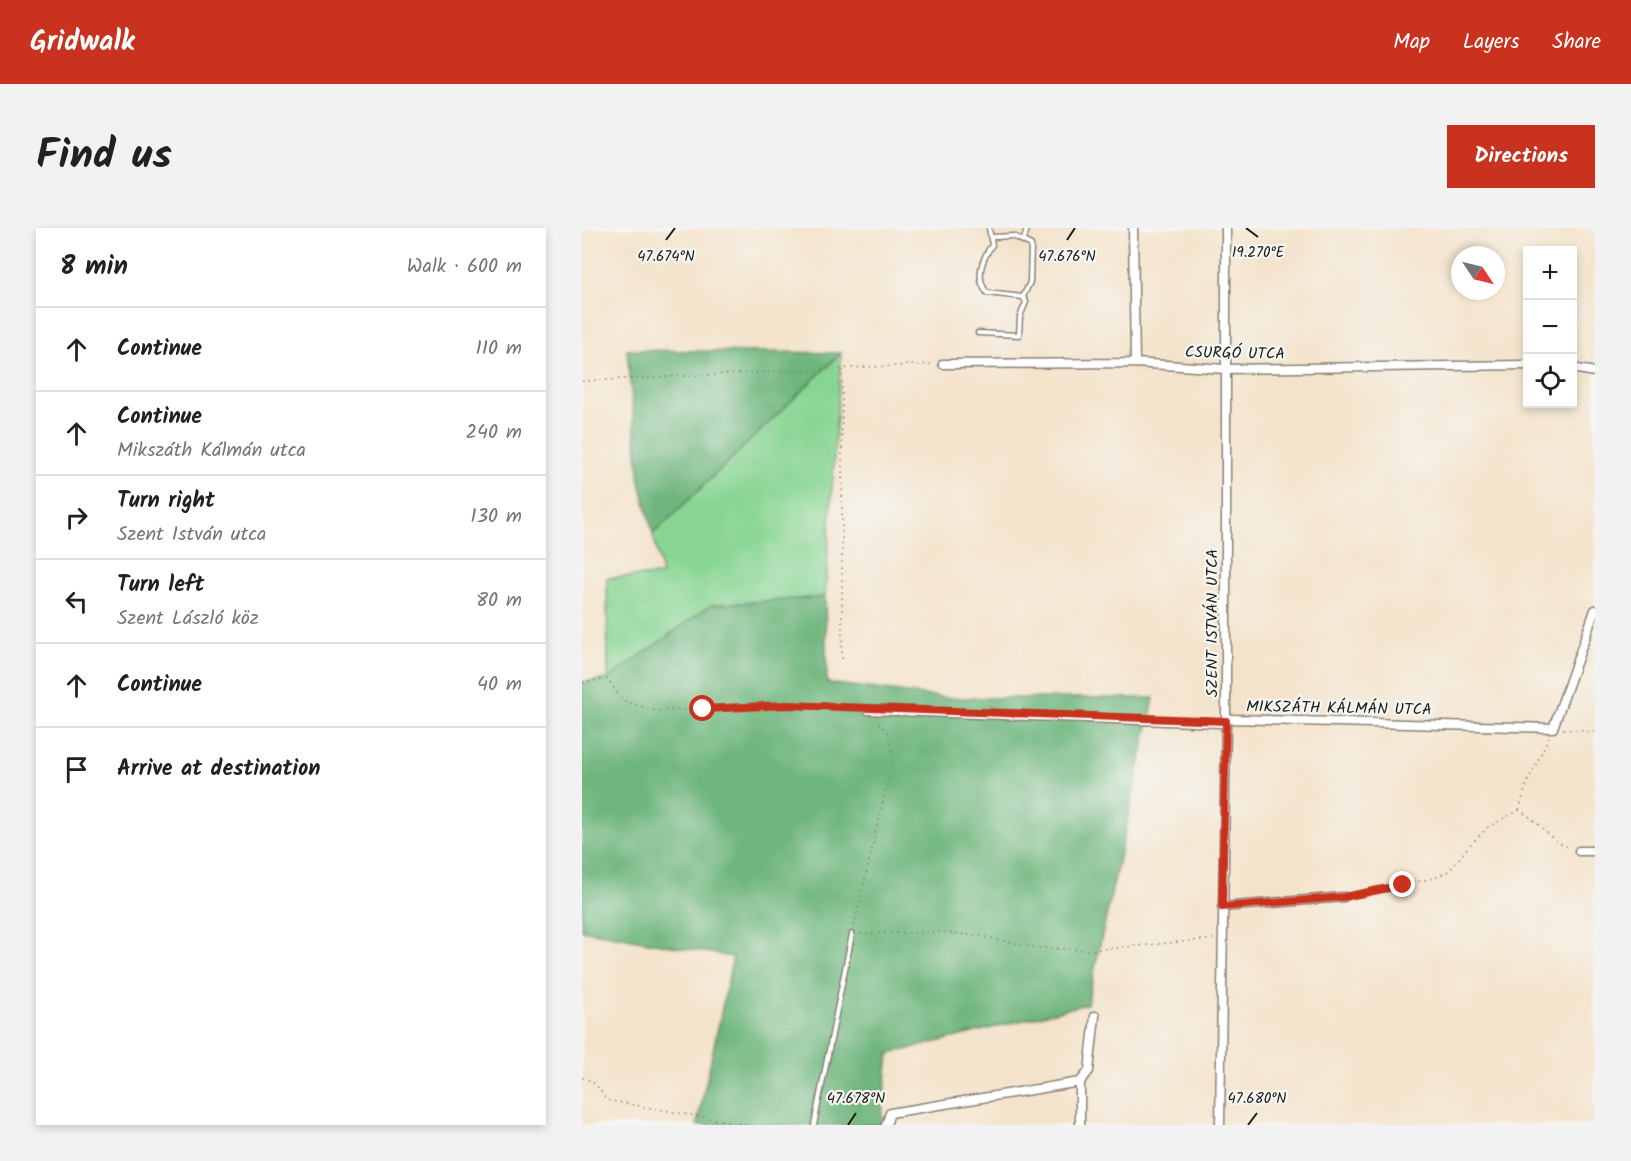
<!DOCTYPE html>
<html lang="en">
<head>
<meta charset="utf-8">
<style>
  :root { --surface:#fff; --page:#f2f2f2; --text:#202124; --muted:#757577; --line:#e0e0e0; --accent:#c8321e }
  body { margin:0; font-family:Kalam,sans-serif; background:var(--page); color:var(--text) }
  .controls { position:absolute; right:18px; top:18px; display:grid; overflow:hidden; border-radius:0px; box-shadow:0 3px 9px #0003 }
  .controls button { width:54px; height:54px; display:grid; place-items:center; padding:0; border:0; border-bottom:2px solid var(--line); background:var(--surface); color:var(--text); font:30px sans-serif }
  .compass { position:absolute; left:869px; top:18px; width:54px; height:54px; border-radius:50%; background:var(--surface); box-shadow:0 3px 9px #0003; rotate:125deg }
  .stop { position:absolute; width:18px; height:18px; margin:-14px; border:4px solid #c8321e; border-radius:50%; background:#fff }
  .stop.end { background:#c8321e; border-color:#fff; box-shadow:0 2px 6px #0008 }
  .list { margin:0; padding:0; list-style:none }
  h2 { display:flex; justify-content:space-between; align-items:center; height:78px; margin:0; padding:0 24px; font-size:26px }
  h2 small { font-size:20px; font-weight:400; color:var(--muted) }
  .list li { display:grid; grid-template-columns:39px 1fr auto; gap:18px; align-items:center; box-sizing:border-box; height:84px; padding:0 24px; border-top:2px solid var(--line) }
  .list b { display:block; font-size:22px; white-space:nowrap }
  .list p { margin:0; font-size:20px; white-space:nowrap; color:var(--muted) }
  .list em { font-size:20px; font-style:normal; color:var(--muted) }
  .icon { flex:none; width:33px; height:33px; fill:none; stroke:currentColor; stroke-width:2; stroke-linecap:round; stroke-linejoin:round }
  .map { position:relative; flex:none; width:1013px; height:897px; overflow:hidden; border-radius:0px }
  header { display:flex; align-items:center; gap:36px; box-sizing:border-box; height:84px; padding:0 30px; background:var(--accent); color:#fff }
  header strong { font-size:28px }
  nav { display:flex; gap:33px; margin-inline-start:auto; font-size:21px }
  .intro { display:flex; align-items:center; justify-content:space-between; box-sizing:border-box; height:144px; padding:0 36px }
  h1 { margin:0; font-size:42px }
  .button { padding:15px 27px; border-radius:0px; background:var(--accent); color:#fff; font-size:21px; font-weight:700 }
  main { display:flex; gap:36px; padding:0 36px }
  aside { flex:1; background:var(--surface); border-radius:0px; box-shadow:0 3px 9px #0003 }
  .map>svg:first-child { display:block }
  .green { fill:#88d593; stroke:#527858; stroke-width:1.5 }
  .forest { fill:#6eb67d; stroke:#45694c; stroke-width:1.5 }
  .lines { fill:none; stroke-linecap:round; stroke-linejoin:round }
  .lane-casing { stroke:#888074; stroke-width:7 }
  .street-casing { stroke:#888074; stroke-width:11 }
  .path { stroke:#888074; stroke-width:1.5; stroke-dasharray:1.5 4.5; stroke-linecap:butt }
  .lane { stroke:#fff; stroke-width:4 }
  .street { stroke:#fff; stroke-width:8 }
  .route { stroke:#c8321e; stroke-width:8 }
  .ticks { fill:none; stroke:#1c1c1c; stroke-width:2 }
  .labels { text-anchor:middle; stroke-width:4.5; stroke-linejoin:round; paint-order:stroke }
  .street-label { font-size:16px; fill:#1c1c1c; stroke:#f6f6f2 }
  .ticks-label { font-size:15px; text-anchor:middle; fill:#1c1c1c; stroke:#f6f6f2; stroke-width:4.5; stroke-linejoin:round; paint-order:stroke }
</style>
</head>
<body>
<header>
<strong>Gridwalk</strong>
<nav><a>Map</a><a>Layers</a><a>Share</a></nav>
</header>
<div class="intro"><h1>Find us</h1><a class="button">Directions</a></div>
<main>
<aside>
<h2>8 min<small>Walk · 600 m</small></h2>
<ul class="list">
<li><svg class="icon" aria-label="ahead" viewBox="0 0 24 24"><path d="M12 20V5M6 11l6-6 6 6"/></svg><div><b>Continue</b></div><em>110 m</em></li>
<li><svg class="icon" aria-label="ahead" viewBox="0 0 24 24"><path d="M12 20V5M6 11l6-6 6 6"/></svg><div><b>Continue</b><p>Mikszáth Kálmán utca</p></div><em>240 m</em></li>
<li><svg class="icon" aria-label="right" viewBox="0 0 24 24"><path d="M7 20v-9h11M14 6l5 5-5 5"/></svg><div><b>Turn right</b><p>Szent István utca</p></div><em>130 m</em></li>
<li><svg class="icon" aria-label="left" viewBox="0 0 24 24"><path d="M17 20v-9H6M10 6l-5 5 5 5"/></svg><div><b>Turn left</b><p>Szent László köz</p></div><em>80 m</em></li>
<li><svg class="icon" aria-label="ahead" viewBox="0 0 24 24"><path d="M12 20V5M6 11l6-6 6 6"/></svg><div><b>Continue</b></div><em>40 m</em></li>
<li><svg class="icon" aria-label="arrive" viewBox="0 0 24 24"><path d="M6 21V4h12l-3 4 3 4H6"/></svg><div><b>Arrive at destination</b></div></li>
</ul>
</aside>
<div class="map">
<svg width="1013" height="897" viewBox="0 0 1013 897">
  <rect width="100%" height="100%" fill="#f6f6f2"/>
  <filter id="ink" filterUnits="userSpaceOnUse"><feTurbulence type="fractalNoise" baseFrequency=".0167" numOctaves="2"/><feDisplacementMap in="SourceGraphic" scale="12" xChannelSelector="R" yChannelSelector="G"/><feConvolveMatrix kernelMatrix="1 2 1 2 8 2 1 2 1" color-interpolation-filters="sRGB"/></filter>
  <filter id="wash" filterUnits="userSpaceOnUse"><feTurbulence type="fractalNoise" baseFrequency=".008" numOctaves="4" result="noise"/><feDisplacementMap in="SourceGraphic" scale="24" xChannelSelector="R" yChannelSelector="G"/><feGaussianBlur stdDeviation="1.35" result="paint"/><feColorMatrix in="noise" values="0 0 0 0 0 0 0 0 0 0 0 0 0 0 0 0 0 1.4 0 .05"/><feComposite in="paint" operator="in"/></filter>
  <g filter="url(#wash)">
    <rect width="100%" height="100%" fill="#f4e3cb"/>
    <!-- green -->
    <path class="green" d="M259 125 243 369 129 377 26 451 25 350 80 347 71 306Z"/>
    <!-- forest -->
    <path class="forest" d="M45 122 259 125 71 306 58 254Z
      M243 369 245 455 365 470H572L505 776 307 826 299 897H115L151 729 0 702V454L26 451 129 377Z"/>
  </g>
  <g filter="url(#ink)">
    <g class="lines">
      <!-- lane casing -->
      <g class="lane-casing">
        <path id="lane" d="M410 9 431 8 449 17 448 54 441 69
          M442 12 445 0
          M396 105 437 107 438 89 444 74 441 69 405 65C393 49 400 31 410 17L407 0
          M232 897 270 706"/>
      </g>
      <!-- street casing -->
      <g class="street-casing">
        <path id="street" d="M551 0 553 135
          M361 136 553 135 643 141 945 137
          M990 140 1013 144
          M286 482 639 495 649 491 971 500 1013 382
          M997 623H1013
          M640 679 762 669
          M498 854 507 843 513 788
          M304 897 308 885 498 854V897
          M638 897 644 493V0"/>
      </g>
      <!-- path -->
      <path class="path" d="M0 153 351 136
        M260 431V142
        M0 454 26 451 40 472 74 483 205 477 277 481
        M981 501 1013 504
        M937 582 945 555 967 509
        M772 667 852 650 867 643 886 619 906 599 937 582C960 594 963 611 989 620
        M272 698 311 530 306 505 295 493
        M278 706 359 704 399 708 455 720 509 722 631 711
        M0 850C12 851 19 863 24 872L165 897"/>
      <!-- lane -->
      <use href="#lane" class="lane"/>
      <!-- street -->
      <use href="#street" class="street"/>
    </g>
  </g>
  <g class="lines" filter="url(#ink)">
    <!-- route -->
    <path class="route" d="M121 481 206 477 644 493 640 679 762 669 821 657"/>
  </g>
  <!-- ticks -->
  <path class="ticks" d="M664 0 676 9M84 12 93 0M485 12 493 0M266 897 274 885M666 897 675 885"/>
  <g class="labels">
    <!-- street labels -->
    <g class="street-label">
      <text transform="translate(653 124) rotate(1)" y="6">CSURGÓ UTCA</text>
      <text transform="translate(629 395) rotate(-90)" y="6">SZENT ISTVÁN UTCA</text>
      <text transform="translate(757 479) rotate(1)" y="6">MIKSZÁTH KÁLMÁN UTCA</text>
    </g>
  </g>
  <g class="ticks-label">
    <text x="676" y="29">19.270°E</text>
    <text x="84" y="33">47.674°N</text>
    <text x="485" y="33">47.676°N</text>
    <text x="274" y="875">47.678°N</text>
    <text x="675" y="875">47.680°N</text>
  </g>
</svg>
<div class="controls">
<button>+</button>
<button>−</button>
<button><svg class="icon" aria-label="locate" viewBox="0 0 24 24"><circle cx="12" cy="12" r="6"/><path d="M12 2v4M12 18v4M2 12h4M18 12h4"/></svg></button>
</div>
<svg class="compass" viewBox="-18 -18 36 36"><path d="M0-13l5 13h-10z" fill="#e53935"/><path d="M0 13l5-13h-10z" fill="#757577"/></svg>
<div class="stop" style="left:121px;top:481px"></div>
<div class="stop end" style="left:821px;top:657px"></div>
</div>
</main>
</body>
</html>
